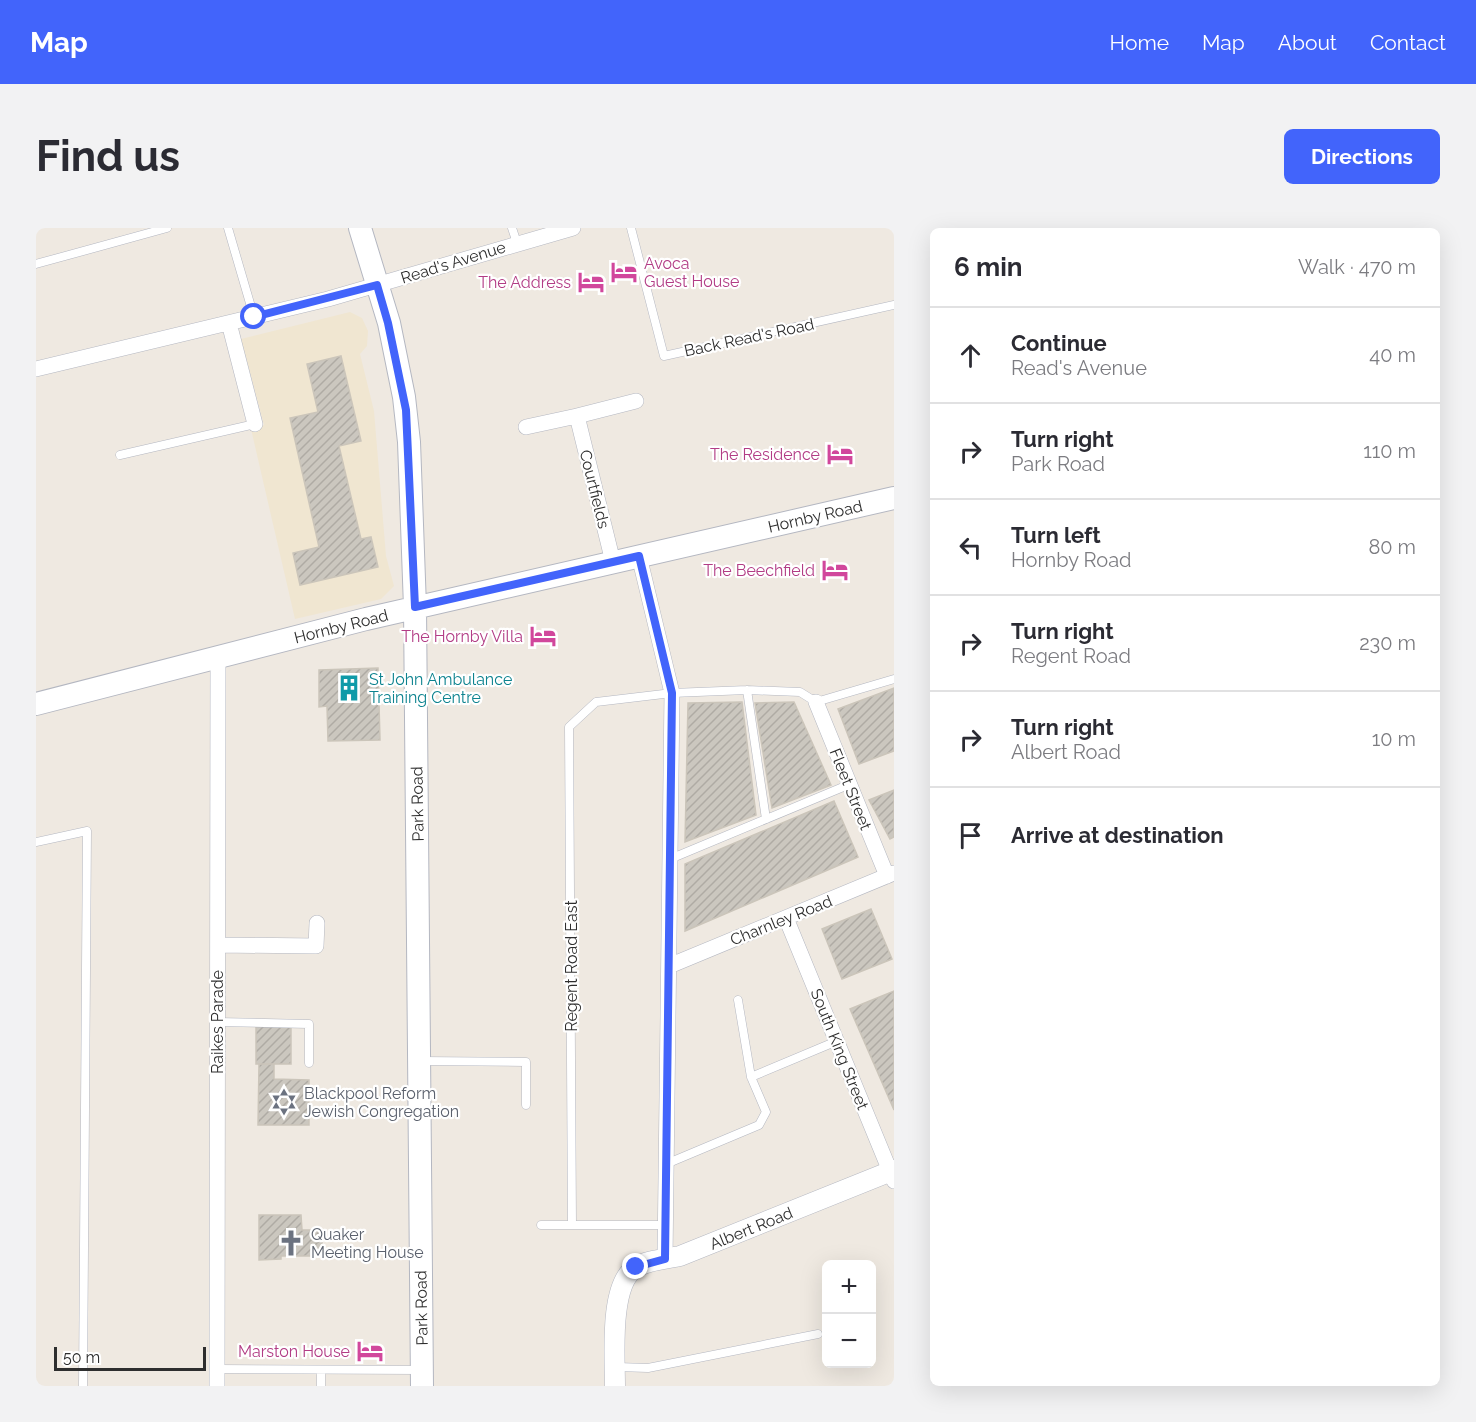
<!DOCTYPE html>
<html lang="en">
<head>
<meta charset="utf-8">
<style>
  :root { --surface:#fff; --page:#f2f2f3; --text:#2b2b33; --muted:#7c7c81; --line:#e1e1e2; --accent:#4264fb }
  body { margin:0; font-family:Raleway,sans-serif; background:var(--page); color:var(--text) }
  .controls { position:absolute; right:18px; bottom:18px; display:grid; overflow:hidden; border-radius:9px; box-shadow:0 6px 24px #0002 }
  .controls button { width:54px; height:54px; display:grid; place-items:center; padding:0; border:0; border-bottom:2px solid var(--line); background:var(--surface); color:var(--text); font:30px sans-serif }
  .scale { position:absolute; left:18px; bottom:15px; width:152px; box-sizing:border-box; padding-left:6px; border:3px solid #2e2e2e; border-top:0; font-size:16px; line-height:21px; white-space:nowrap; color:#2e2e2e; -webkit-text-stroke:4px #fff; paint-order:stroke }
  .stop { position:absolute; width:18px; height:18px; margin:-14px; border:4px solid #4264fb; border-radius:50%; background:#fff }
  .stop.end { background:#4264fb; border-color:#fff; box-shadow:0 2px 6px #0008 }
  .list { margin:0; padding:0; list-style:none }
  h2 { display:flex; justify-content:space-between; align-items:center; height:78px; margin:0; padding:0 24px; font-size:26px }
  h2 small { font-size:20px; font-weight:400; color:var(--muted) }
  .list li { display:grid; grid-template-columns:39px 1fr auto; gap:18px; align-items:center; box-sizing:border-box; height:96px; padding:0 24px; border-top:2px solid var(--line) }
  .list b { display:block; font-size:22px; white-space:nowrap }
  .list p { margin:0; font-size:20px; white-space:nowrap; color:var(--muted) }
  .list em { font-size:20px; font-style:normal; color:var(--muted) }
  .icon { flex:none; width:33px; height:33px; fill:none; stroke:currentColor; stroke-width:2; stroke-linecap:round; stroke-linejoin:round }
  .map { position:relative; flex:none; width:858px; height:1158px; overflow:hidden; border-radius:9px }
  header { display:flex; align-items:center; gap:36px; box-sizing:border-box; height:84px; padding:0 30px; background:var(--accent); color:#fff }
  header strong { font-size:28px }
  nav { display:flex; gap:33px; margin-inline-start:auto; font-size:21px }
  .intro { display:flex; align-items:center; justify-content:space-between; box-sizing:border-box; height:144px; padding:0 36px }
  h1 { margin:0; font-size:42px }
  .button { padding:15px 27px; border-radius:9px; background:var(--accent); color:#fff; font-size:21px; font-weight:700 }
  main { display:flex; gap:36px; padding:0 36px }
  aside { flex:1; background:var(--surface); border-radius:9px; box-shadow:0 6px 24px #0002 }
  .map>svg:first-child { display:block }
  .education { fill:#f0e6d1 }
  .building { fill:url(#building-hatch); stroke:#cbc5ba; stroke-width:1.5 }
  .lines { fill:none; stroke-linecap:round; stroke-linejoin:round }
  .service-casing { stroke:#b4b7c1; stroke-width:9 }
  .minor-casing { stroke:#b4b7c1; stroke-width:16 }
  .tertiary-casing { stroke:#b4b7c1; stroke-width:21 }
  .secondary-casing { stroke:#b4b7c1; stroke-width:24 }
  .service { stroke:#fff; stroke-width:8 }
  .minor { stroke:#fff; stroke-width:15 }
  .tertiary { stroke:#fff; stroke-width:20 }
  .secondary { stroke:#fff; stroke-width:22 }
  .route { stroke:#4264fb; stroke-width:8 }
  .labels { text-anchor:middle; stroke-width:4.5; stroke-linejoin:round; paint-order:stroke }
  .street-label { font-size:16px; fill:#2e2e2e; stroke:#fff }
  .hotel-label { font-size:16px; fill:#b23c85; stroke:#fff; text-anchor:end }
  .culture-label { font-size:16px; fill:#0d838f; stroke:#fff; text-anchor:start }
  .worship-label { font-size:16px; fill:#5b616d; stroke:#fff; text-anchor:start }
</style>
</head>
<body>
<header>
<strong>Map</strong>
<nav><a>Home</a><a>Map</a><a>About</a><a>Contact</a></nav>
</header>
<div class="intro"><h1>Find us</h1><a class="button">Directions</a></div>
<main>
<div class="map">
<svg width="858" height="1158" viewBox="0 0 858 1158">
  <defs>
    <pattern id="building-hatch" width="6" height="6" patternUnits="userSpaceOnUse" patternTransform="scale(1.5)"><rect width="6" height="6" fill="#cbc7bf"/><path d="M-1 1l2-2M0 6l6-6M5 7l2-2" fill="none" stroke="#afaba4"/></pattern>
  </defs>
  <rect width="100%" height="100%" fill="#efe9e1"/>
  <!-- education -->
  <path class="education" d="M314 84 326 90 332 103 331 118 324 126 338 183 350 328 358 358 345 371 259 391 215 201 228 197 205 111Z"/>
  <!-- building -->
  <path class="building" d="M305 128 325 213 303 218 325 311 335 309 342 339 264 357 257 325 283 319 254 190 282 184 271 136Z
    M342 440 344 512 292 513 291 478 283 479V442Z
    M858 460V523L823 536 802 481Z
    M706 474 720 587 649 614 652 475Z
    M758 474 795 557 736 580 719 475Z
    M858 562V609L854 611 833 572Z
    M798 573 822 629 649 703V636Z
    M835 681 856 731 806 751 786 701Z
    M858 763V882L814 781Z
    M252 797 255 800V836H220V798Z
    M223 836H238V851L273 852V897H222Z
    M223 987H265L266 1002H286V1028H245V1031L223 1032Z"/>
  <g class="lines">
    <!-- service casing -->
    <g class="service-casing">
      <path id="service" d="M192 0 218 89
        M476 0 481 15
        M595 0 628 128 858 77
        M0 36 131 0
        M84 227 219 196
        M711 462 730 591
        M0 614 51 603 47 1158
        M634 631 812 557
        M702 772 715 849
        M181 794 273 796V835
        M384 833 490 834V877
        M630 936 723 897 730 884 715 849 801 813
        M505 997H536
        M629 997H536L533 499 560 474 636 465 711 462 764 464 780 474 858 451
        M581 1139 612 1140 782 1106
        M181 1141 385 1142
        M285 1142V1158"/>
    </g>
    <!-- minor casing -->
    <g class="minor-casing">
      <path id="minor" d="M193 95 219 196
        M0 141 292 71 537 0
        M541 188 600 173
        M490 199 541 188 577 334
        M603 328 636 465 629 1031
        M780 474 851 648
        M750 690 858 953
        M182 717 280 718 281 695
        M633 738 858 645
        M181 1158 182 430"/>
    </g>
    <!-- tertiary casing -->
    <g class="tertiary-casing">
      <path id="tertiary" d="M579 1158C579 1129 573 1057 599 1040 611 1032 630 1031 644 1028L858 942"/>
    </g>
    <!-- secondary casing -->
    <g class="secondary-casing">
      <path id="secondary" d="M324 0 353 95 368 169 373 214 379 379 386 1158
        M0 476 330 391 858 270"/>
    </g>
    <!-- service -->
    <use href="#service" class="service"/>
    <!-- minor -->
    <use href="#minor" class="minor"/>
    <!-- tertiary -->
    <use href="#tertiary" class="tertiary"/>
    <!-- secondary -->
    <use href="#secondary" class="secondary"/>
  </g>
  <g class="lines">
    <!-- route -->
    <path class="route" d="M218 89 341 57 352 95 370 182 379 379 603 328 636 465 629 1031 600 1039"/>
  </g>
  <!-- icons -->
  <defs>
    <g id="hotel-bare" transform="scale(2.07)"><path d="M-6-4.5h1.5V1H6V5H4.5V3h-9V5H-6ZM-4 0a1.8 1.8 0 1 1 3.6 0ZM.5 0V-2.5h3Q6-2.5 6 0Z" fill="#d1479c" stroke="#fff" stroke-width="2.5" paint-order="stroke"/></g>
    <g id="building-bare" transform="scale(2.07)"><path d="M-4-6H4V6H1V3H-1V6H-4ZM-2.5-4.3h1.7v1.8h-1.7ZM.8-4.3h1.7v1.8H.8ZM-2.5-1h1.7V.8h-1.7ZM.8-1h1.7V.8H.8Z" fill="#0f9aa8" stroke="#fff" stroke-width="2.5" paint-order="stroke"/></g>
    <g id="synagogue-bare" transform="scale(2.07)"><path d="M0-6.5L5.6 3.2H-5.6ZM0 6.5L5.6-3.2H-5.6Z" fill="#6b7280" stroke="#fff" stroke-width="2.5" paint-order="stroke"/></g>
    <g id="church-bare" transform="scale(2.07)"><path d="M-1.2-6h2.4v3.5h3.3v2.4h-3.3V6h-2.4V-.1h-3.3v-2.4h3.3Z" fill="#6b7280" stroke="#fff" stroke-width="2.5" paint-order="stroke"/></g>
  </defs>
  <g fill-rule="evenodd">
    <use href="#hotel-bare" x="588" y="44"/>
    <use href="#hotel-bare" x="555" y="54"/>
    <use href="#hotel-bare" x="804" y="226"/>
    <use href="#hotel-bare" x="799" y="342"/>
    <use href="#hotel-bare" x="507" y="408"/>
    <use href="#building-bare" x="313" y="460"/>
    <use href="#synagogue-bare" x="248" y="874"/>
    <use href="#church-bare" x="255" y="1015"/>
    <use href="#hotel-bare" x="334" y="1123"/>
  </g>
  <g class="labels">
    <!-- street labels -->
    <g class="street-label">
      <text transform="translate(417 34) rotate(-17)" y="6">Read's Avenue</text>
      <text transform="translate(713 109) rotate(-12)" y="6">Back Read's Road</text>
      <text transform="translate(559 261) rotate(76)" y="6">Courtfields</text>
      <text transform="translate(779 288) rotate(-13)" y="6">Hornby Road</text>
      <text transform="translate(305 398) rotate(-14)" y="6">Hornby Road</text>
      <text transform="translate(815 561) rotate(68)" y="6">Fleet Street</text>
      <text transform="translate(381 576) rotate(-91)" y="6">Park Road</text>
      <text transform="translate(745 692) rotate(-22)" y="6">Charnley Road</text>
      <text transform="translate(535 738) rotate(-90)" y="6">Regent Road East</text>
      <text transform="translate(181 794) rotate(-90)" y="6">Raikes Parade</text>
      <text transform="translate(804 821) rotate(68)" y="6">South King Street</text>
      <text transform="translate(715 1000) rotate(-22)" y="6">Albert Road</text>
      <text transform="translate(385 1080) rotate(-91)" y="6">Park Road</text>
    </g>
    <!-- hotel labels -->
    <g class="hotel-label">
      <text x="608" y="41" text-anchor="start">Avoca<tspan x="608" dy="18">Guest House</tspan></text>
      <text x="535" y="60">The Address</text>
      <text x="784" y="232">The Residence</text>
      <text x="779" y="348">The Beechfield</text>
      <text x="487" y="414">The Hornby Villa</text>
      <text x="314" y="1129">Marston House</text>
    </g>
    <!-- culture labels -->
    <g class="culture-label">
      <text x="333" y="457">St John Ambulance<tspan x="333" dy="18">Training Centre</tspan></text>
    </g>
    <!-- worship labels -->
    <g class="worship-label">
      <text x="268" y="871">Blackpool Reform<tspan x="268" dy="18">Jewish Congregation</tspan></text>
      <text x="275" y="1012">Quaker<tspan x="275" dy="18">Meeting House</tspan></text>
    </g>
  </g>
</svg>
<div class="controls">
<button>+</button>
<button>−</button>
</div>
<div class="scale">50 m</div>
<div class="stop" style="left:218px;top:89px"></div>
<div class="stop end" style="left:600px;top:1039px"></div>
</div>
<aside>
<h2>6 min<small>Walk · 470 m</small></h2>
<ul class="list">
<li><svg class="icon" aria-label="ahead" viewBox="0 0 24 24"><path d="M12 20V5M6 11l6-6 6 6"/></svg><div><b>Continue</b><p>Read's Avenue</p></div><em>40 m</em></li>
<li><svg class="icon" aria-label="right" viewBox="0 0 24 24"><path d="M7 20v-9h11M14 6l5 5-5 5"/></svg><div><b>Turn right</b><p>Park Road</p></div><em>110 m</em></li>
<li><svg class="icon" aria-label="left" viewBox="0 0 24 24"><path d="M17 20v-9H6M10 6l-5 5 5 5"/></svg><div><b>Turn left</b><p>Hornby Road</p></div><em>80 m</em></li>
<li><svg class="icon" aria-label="right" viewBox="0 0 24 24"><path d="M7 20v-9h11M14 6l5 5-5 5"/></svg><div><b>Turn right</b><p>Regent Road</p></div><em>230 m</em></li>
<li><svg class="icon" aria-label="right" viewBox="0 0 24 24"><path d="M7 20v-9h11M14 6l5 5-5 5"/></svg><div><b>Turn right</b><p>Albert Road</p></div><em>10 m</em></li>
<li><svg class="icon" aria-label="arrive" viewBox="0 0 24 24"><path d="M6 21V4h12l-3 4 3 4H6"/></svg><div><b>Arrive at destination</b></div></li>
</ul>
</aside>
</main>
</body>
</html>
